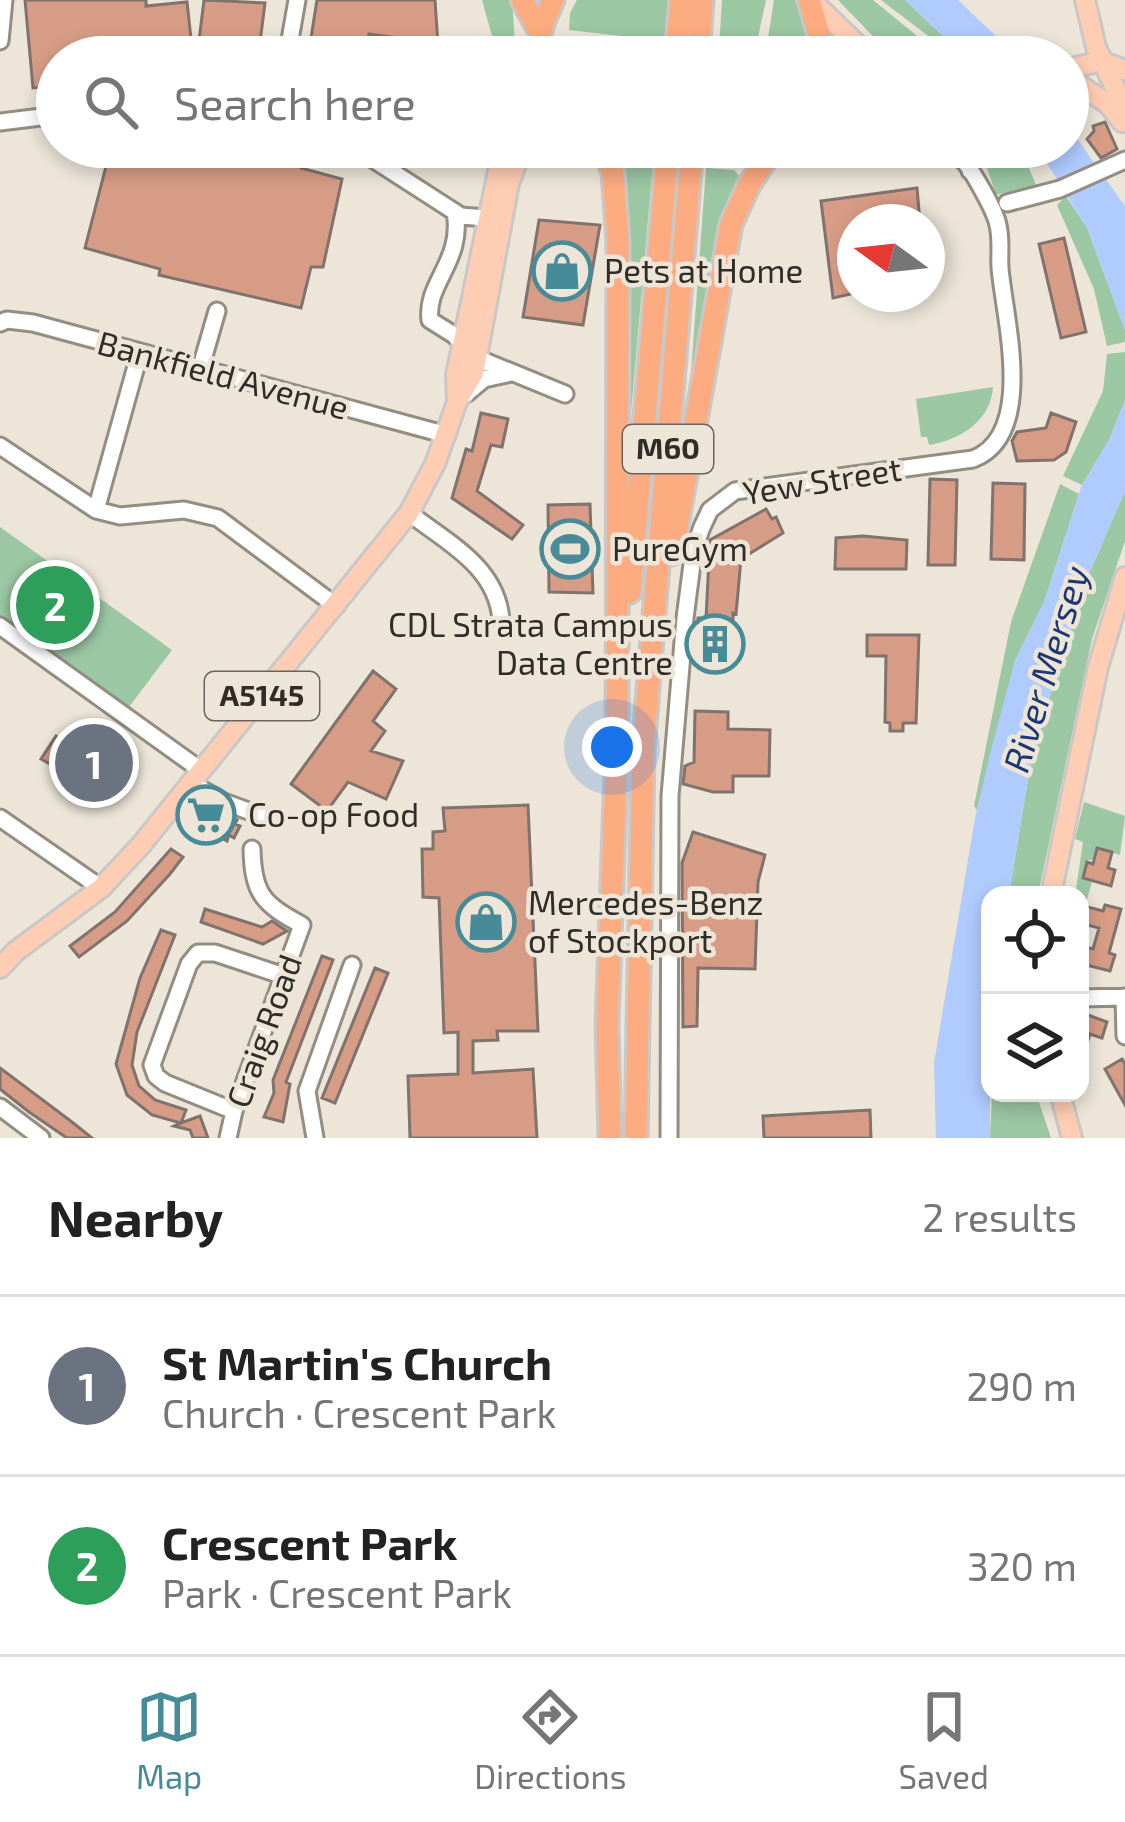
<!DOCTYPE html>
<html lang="en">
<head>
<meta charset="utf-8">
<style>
  :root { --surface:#fff; --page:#f6f6f6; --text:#222; --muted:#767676; --line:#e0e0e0; --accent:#468b97 }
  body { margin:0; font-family:"Exo 2",sans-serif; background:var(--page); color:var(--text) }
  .controls { position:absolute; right:36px; bottom:36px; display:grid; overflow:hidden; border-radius:24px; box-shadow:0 6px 18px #0003 }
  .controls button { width:108px; height:108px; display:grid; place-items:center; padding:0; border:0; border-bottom:3px solid var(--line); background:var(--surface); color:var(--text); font:60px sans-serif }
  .compass { position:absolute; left:837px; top:204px; width:108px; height:108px; border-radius:50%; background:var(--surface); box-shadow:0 6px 18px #0003; rotate:285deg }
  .you { position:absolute; left:612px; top:747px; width:42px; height:42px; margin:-30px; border:9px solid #fff; border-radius:50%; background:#1a73e8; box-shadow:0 0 0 18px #1a73e833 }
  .badge { display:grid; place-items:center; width:78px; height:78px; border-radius:50%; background:var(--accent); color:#fff; font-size:39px; font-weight:700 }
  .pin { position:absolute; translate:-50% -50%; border:6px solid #fff; box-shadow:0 3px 12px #0006 }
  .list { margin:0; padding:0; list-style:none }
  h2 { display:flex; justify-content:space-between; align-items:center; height:156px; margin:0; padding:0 48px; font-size:51px }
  h2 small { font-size:39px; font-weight:400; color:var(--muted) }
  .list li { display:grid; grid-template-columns:78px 1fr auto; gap:36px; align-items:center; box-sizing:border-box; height:180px; padding:0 48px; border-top:3px solid var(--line) }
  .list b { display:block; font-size:45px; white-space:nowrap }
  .list p { margin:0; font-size:39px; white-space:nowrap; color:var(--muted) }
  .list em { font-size:39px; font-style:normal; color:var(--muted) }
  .icon { flex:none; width:66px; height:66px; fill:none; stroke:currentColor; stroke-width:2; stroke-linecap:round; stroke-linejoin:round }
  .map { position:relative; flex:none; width:1125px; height:1138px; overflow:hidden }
  .search { position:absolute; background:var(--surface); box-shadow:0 6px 18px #0003; left:36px; right:36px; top:36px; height:132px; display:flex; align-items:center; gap:30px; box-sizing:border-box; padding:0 42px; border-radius:66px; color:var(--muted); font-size:45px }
  .sheet { height:516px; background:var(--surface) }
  nav { display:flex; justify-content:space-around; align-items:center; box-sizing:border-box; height:168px; border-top:3px solid var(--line); background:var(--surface); font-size:33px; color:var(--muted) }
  nav a { display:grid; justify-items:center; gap:6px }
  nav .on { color:var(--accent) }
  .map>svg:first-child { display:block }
  .green { fill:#9bc7a3 }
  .water { fill:#b0cbfe }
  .building { fill:#d79c86; stroke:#80726d; stroke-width:3 }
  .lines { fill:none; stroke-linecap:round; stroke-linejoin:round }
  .minor-casing { stroke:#948d81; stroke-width:21 }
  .major-casing { stroke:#c9c8c7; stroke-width:24 }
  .highway-casing { stroke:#c9c8c7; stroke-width:27 }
  .minor { stroke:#fff; stroke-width:15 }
  .major { stroke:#fecdb3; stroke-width:18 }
  .highway { stroke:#fdab81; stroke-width:21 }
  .highway-bridge-casing { stroke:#c9c8c7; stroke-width:27; stroke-linecap:butt }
  .highway-bridge { stroke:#fdab81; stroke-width:21 }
  .labels { text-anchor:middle; stroke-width:9; stroke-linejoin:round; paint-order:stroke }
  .shield { fill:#ece5d8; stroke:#68645d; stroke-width:3 }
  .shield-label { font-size:30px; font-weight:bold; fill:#302d28 }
  .poi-label { font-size:33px; fill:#302d28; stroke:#ece5d8; text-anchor:start }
  .street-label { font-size:33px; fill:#302d28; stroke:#ece5d8 }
  .water-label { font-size:36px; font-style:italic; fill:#1c3773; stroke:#ece5d8 }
</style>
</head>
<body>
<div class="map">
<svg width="1125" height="1138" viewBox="0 0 1125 1138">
  <rect width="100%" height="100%" fill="#ece5d8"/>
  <!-- green -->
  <path class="green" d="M482 0H512L516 57H498Z
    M577 0H668L665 41 569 30 570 13Z
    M722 0H766L755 51 719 48Z
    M774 0H795C806 17 811 37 809 57H784L766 51Z
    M838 0H873L943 57H893Z
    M881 0H905L965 57H956Z
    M574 39 665 46 664 57H567L566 46Z
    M980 147H1020L1036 185 996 195Z
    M641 162 653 163 629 435 627 222 621 165Z
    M706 168 734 170 739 176 723 220 688 414Z
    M1066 196 1087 228 1125 330V342L1107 346 1094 289 1057 205Z
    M1125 352V400L1109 440 1082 485 1063 476 1103 391 1107 354Z
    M993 387C991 421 960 440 929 445L927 437H921L916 399Z
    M1060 484 1079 494 1044 602 1015 661 977 810 974 806 1011 622Z
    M1125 491V541L1092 639 1038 895H1009L1032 755 1085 583Z
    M0 527 172 650 126 711 0 619Z
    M1084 802 1125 816 1120 855 1096 848 1092 860H1086L1082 878 1092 882 1080 923 1084 945 1080 957V895L1076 890 1083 842 1075 839Z
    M992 1093H1036L1051 1138H990Z"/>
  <!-- water -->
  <path class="water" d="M905 0H958L1018 57H965Z
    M1068 126 1125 206V330L1087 228 1037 147H1068Z
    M1125 400V491L1085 583 1032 755 1009 895H990V1138H936L934 1063 975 818 992 746 1015 661 1044 602 1081 487 1109 440Z"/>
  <!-- building -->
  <path class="building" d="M25 0H146V6L187 2 193 57H57V86L33 88Z
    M204 0 265 3 259 50 247 48 245 57H197Z
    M317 0H435L438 45 413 47 414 57H400L399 38 369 34 366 57H308Z
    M1105 122 1117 149 1101 158 1087 139 1094 131 1093 126Z
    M111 147H154L188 155 190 147H268L305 155 301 168 342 179 323 267H311L301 308 159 275 160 269 85 248Z
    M917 188 920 222H855V293L833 298 821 201Z
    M539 220 600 225 583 325 523 317Z
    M1064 238 1086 332 1061 338 1039 244Z
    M481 413 508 419 502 447 491 445 477 491 523 525 512 539 452 498 466 449 472 451Z
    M1051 413 1076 422 1066 452 1054 460 1017 461 1012 441 1017 432 1046 428Z
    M930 479 957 480 955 565H928Z
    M993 483 1025 484 1024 560 991 559Z
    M590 504 593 593 549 592 548 505Z
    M766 509 772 519 776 517 783 533 741 559 736 614 733 613V665L697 664 698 618H706L710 540Z
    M863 536 907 540 906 569H835L836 538Z
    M867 635H919L916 723H903V731H890V723L885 722 886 656H867Z
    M373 671 396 689 373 721 385 731 371 751 403 761 386 799 348 782 327 811 291 784Z
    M695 711 728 712V729L770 730 769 776H733V792H713L683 784 685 766 694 762Z
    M84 733 125 761 104 792 55 760 52 765 41 759 56 736 74 748Z
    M203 804 237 820 235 824 240 826 234 838 229 835 227 841 193 822Z
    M528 805 538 1031H497L498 1040 473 1041V1073L533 1069 537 1138H410L408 1076 458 1074V1032L444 1033 439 898 423 897 422 849H433V832L445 831 443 808Z
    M693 832 765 855 758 882 755 969 698 968 697 1026 683 1027 682 863Z
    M1097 848 1112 852 1108 868 1115 870 1111 886 1083 878 1087 862 1093 864Z
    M171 849 183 857 170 874 127 921 79 957 70 946 115 912Z
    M1105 905 1121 909 1109 953 1115 955 1110 971 1082 964 1086 947 1093 949 1099 928 1083 924 1088 907 1103 911Z
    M205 909 262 927 272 921 287 931 263 944 201 922Z
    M161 930 175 935 137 1032 132 1065 139 1086 155 1100 186 1110 181 1123 200 1116 208 1138H193L190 1130 174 1126 181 1123 152 1115 127 1095 116 1064 140 978Z
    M322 956 333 960 286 1082 290 1084 283 1122 264 1117 274 1093 273 1080Z
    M375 968 388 973 335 1103 322 1098Z
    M1080 1012 1107 1022 1102 1038 1090 1034 1082 1060Z
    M1122 1059 1125 1064V1105L1105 1069Z
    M0 1068 72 1122 92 1138H67L29 1112 0 1089Z
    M870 1110 871 1138H764L763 1116Z"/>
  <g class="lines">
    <!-- minor casing -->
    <g class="minor-casing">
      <path id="minor" d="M0 41 4 0
        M287 57 297 0
        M0 122 57 115
        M354 147 461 216 486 218
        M970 171 974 147
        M1007 203 1060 189 1125 160
        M455 212C464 261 425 283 430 320L454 335 477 358 565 394
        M0 323 7 320 33 323 447 435
        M200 370 217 311
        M466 394 484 379 511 373
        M0 446 96 510 120 516 184 510 218 518 336 606
        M96 510 140 352
        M409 513C448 543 497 567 501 620
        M0 626 202 771
        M191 783 224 802 270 819
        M0 818 101 888
        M1124 997 1125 1036
        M1080 998 1125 997
        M0 1107 41 1138
        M234 1111 165 1083 156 1076 152 1065 189 964 198 953H215L281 975
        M228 1138 234 1111 302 925C263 904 253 894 252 849
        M315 1138 307 1091 352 965
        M669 1138 670 796 685 618 694 549 702 527 710 510 735 491 973 459C1037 435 1004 316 1000 268 999 252 1002 237 997 221 993 208 970 164 959 157 954 153 948 152 944 147"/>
    </g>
    <!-- major casing -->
    <g class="major-casing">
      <path id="major" d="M811 0 870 57
        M1085 0 1096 47 1123 105 1125 122
        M1068 69 1101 61 1125 70
        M1081 86 1108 104 1122 122
        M457 401 456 375 503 147
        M1051 895 1098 667 1125 577
        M0 968 16 951 101 888 141 845 409 513 435 464 457 402 474 373 509 183 523 147
        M1060 1093 1072 1138"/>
    </g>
    <!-- highway casing -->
    <g class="highway-casing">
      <path id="highway" d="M522 0 540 32
        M809 0 820 38V57
        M544 57C535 35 544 21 553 0
        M676 57 681 0
        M698 57 702 0
        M604 147 613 173 618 241 617 742 607 1025 610 1138
        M672 554 731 224 749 185 774 147
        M630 592 668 147
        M636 1138 643 750 692 147"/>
    </g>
    <!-- minor -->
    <use href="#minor" class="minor"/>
    <!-- major -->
    <use href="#major" class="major"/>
    <!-- highway -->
    <use href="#highway" class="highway"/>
    <!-- highway-bridge casing -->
    <g class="highway-bridge-casing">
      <path id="highway-bridge" d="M664 147 736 151"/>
    </g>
    <!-- highway-bridge -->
    <use href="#highway-bridge" class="highway-bridge"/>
  </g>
  <!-- icons -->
  <defs>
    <g id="shop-ring" transform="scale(3)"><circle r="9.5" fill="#ece5d8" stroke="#468b97" stroke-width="1.5"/><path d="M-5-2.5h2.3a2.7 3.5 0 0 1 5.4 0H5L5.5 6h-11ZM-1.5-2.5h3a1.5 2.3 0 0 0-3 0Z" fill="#468b97"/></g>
    <g id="stadium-ring" transform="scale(3)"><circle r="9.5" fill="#ece5d8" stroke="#468b97" stroke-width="1.5"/><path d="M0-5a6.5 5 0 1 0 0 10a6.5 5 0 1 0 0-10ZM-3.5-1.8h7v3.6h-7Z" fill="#468b97"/></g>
    <g id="building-ring" transform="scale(3)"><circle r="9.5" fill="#ece5d8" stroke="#468b97" stroke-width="1.5"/><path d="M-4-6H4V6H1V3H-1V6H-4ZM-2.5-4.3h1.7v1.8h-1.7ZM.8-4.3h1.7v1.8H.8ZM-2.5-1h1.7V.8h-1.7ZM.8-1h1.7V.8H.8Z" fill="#468b97"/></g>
    <g id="supermarket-ring" transform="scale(3)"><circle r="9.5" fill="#ece5d8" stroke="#468b97" stroke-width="1.5"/><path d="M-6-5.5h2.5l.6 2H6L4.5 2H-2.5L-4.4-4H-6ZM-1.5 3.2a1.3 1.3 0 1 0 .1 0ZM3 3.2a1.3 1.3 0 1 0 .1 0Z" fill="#468b97"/></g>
  </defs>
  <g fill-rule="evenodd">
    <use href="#shop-ring" x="562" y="271"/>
    <use href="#stadium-ring" x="570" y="549"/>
    <use href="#building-ring" x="715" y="644"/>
    <use href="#supermarket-ring" x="206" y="815"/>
    <use href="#shop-ring" x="486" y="922"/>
  </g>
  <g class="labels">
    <!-- shield labels -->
    <g class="shield">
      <rect x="623" y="425" width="90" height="48" rx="9"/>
      <rect x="205" y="672" width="114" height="48" rx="9"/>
    </g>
    <g class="shield-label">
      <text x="668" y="459">M60</text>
      <text x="262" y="706">A5145</text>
    </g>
    <!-- poi labels -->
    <g class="poi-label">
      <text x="604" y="283">Pets at Home</text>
      <text x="612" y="561">PureGym</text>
      <text x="673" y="637" text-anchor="end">CDL Strata Campus<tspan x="673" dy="38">Data Centre</tspan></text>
      <text x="248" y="827">Co-op Food</text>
      <text x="528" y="915">Mercedes-Benz<tspan x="528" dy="38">of Stockport</tspan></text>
    </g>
    <!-- street labels -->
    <g class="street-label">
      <text transform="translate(223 375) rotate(15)" y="12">Bankfield Avenue</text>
      <text transform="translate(822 481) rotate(-9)" y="12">Yew Street</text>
      <text transform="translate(264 1031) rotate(-70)" y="12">Craig Road</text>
    </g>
    <!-- water labels -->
    <g class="water-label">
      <text transform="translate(1046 669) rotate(-73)" y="13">River Mersey</text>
    </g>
  </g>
</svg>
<div class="controls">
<button><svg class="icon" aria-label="locate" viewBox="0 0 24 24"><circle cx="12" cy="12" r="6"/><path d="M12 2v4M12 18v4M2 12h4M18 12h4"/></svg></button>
<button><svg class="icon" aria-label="layers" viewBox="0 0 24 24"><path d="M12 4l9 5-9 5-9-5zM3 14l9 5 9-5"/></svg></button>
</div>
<svg class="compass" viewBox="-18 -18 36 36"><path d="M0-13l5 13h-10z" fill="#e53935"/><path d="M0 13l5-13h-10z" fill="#767676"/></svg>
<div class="you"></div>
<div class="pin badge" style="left:94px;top:763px;background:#6b7280">1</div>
<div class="pin badge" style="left:55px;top:605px;background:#2e9e5b">2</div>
<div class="search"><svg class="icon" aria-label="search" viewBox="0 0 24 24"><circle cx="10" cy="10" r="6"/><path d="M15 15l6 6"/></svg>Search here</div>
</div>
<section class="sheet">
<h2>Nearby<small>2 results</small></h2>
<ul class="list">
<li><span class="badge" style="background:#6b7280">1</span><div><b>St Martin's Church</b><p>Church · Crescent Park</p></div><em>290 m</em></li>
<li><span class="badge" style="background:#2e9e5b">2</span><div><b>Crescent Park</b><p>Park · Crescent Park</p></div><em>320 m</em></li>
</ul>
</section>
<nav>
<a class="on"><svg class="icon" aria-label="map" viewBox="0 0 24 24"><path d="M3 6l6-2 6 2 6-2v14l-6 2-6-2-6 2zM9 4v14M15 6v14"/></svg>Map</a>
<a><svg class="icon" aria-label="directions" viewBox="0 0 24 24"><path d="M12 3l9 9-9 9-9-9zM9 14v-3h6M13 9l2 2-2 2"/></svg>Directions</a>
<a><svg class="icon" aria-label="saved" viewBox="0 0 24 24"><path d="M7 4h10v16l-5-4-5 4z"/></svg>Saved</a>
</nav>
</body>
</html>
